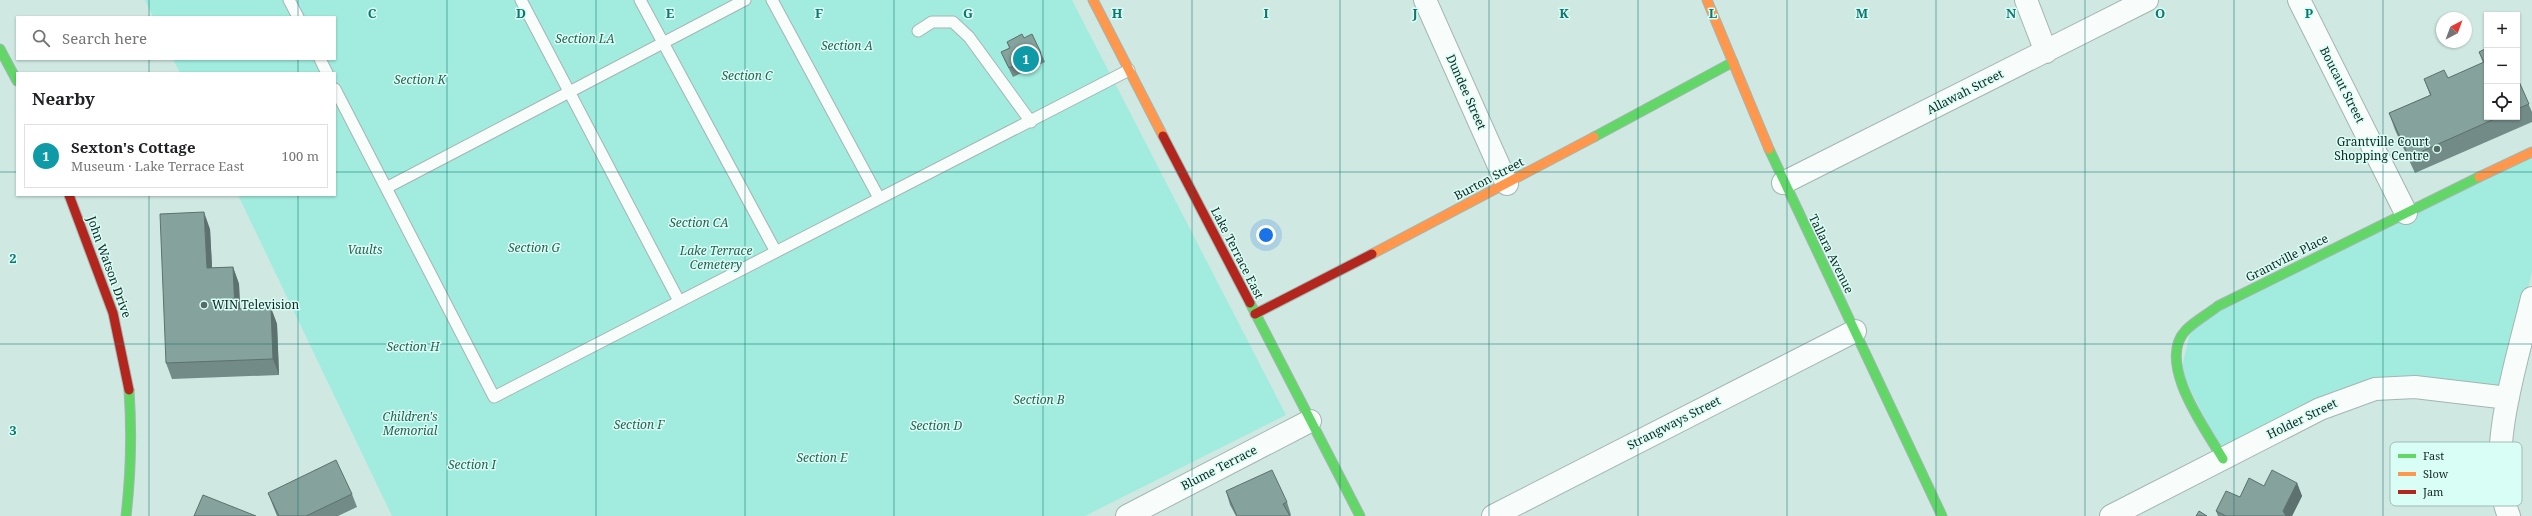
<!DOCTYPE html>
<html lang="en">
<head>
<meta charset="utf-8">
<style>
  :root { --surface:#fff; --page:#f6f6f6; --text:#202124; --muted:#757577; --line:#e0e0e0; --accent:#db2777 }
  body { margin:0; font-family:"Noto Serif",serif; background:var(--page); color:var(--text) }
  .controls { position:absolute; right:12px; top:12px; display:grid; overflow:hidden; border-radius:0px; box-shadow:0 1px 3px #0004 }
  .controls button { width:36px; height:36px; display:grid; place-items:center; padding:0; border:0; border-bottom:1px solid var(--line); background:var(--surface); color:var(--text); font:20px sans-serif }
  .compass { position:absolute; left:2436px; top:12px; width:36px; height:36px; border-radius:50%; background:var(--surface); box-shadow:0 1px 3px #0004; rotate:41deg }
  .you { position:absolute; left:1266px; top:235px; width:14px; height:14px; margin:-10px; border:3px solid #fff; border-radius:50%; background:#1a73e8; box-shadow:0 0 0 6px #1a73e833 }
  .badge { display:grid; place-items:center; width:26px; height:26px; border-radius:50%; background:var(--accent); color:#fff; font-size:13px; font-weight:700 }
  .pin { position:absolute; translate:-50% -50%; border:2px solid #fff; box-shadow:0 1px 4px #0006 }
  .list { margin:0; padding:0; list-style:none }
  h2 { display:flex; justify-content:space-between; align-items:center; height:52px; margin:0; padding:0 16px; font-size:17px }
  h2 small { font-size:13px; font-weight:400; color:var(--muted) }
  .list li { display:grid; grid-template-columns:26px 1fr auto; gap:12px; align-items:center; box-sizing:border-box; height:64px; margin:0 8px 8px; padding:0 8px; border:1px solid var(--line); border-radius:0px }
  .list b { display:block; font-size:15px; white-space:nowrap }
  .list p { margin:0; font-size:13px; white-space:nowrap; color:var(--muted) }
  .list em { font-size:13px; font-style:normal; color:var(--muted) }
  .icon { flex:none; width:22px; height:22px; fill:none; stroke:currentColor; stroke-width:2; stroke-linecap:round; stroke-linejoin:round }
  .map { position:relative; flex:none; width:2532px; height:516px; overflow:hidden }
  .search { position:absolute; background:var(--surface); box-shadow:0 1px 3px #0004; left:16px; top:16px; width:320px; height:44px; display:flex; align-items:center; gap:10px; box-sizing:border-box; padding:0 14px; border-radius:0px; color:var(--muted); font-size:15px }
  .panel { position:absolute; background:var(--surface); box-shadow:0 1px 3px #0004; left:16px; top:72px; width:320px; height:124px; border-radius:0px }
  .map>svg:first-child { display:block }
  .green { fill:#a1ecde }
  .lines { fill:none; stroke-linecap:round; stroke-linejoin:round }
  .lane-casing { stroke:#a3b6b2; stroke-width:13 }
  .street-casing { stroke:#a3b6b2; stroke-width:24 }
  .fast-casing { stroke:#a3b6b2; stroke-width:11 }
  .slow-casing { stroke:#a3b6b2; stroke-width:11 }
  .jam-casing { stroke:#a3b6b2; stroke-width:11 }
  .lane { stroke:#f8fcfb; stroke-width:11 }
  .street { stroke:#f8fcfb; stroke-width:22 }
  .fast { stroke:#63d668; stroke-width:9 }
  .slow { stroke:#ff974d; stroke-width:9 }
  .jam { stroke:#b3261e; stroke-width:9 }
  .wall { fill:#728b87 }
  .shaded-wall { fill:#5d716e }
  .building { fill:#85a29d; stroke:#5d716e }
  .grid { fill:none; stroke:#0f766e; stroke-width:1; stroke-opacity:0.55 }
  .poi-dot { fill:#566965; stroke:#d9fef5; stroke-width:1.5 }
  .labels { text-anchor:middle; stroke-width:3; stroke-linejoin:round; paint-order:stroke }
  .park-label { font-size:12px; font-style:italic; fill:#2c5f56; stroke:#d9fef5 }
  .street-label { font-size:12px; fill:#142522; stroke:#d9fef5 }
  .poi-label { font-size:12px; fill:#142522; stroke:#d9fef5; text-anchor:end }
  .key { fill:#d9fef5; stroke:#9ebdb6; stroke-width:1 }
  .key-label { font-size:11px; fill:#142522 }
  .grid-label { font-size:13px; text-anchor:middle; font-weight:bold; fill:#0f766e; stroke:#d9fef5; stroke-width:3; stroke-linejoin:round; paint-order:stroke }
</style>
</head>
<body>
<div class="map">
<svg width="2532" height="516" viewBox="0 0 2532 516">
  <rect width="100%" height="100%" fill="#d0e8e2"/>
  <!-- green -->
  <path class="green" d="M145 0H1072L1286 415 1085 516H392L238 195H335V73H180L173 59H335V17H153Z
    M2532 156V272L2505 390 2419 380 2223 455 2181 371 2190 333 2217 312Z"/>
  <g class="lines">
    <!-- lane casing -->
    <g class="lane-casing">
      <path id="lane" d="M289 0 298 17
        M521 0 679 301
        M640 0 776 252
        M772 0 879 198
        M918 31 932 22H953L969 37 1031 122
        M320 59 327 73
        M335 89 494 397 1129 70
        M386 188 745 0"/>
    </g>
    <!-- street casing -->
    <g class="street-casing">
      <path id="street" d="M1425 0 1507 184
        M2026 0 2046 52
        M2299 0 2406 213
        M1783 183 2147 0
        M1127 516 1310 421
        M1493 516 1855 331
        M2111 516 2320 409 2375 389 2415 387 2508 398
        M2509 516C2484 457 2518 358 2532 298"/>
    </g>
    <!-- fast casing -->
    <g class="fast-casing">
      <path id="fast" d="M0 49 17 81
        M1594 137 1733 62
        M1769 149 1942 516
        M1250 303 1360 516
        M2223 459C2206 430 2155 362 2186 330 2195 321 2208 314 2218 306L2479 177
        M126 516C131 473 132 433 129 390"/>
    </g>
    <!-- slow casing -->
    <g class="slow-casing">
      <path id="slow" d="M1093 0 1163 136
        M1707 0 1769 149
        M2479 177 2532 152
        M1372 254 1594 137"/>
    </g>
    <!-- jam casing -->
    <g class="jam-casing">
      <path id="jam" d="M1163 136 1250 303
        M69 195 113 313 129 390
        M1255 314 1372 254"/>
    </g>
    <!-- lane -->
    <use href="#lane" class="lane"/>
    <!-- street -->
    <use href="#street" class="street"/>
    <!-- fast -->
    <use href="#fast" class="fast"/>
    <!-- slow -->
    <use href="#slow" class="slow"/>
    <!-- jam -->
    <use href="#jam" class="jam"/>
  </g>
  <!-- wall -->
  <path class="wall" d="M1024 38 1041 53 1045 62 1013 77 1005 61 1001 52 1009 48 1007 42Z
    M2487 48V117H2517V77L2532 112V122L2415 173 2395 130 2389 113 2430 95 2424 79 2448 78 2483 63 2479 52Z
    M210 229 212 268 233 267 239 284 240 309 271 308 277 324 279 375 172 379 166 363Z
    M2297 483 2302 496 2292 516H2218L2216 511 2264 486Z
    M1226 491 1287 502 1291 515 1290 516H1236L1230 505Z
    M268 493 352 494 357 507 338 516H277L273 506Z"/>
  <!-- shaded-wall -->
  <path class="shaded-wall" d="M204 212 210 229 213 285 207 268Z
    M233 267 239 284 241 326 235 309Z
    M271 308 277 324 279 375 273 359Z
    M2297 483 2302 496 2292 516H2285L2283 511Z"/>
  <!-- building -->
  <path class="building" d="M1022 34 1024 38 1032 34 1041 53 1009 68 1001 52 1010 48 1007 42Z
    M2487 48V117H2499L2409 157 2389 113 2431 95 2424 79 2444 70 2448 78 2484 62 2479 52Z
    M2517 77 2529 104 2517 109Z
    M204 212 207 268 233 267 235 309 271 308 273 359 166 363 160 214Z
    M336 460 352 494 306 516H279L268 493Z
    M1272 470 1287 502 1283 504 1290 516H1237L1226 491Z
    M2272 470 2297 483 2283 511 2286 516H2226L2216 511 2226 491 2240 497 2249 478 2264 486Z
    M203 495 256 516H194Z
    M2199 511 2207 516H2196Z"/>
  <!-- grid -->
  <path class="grid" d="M149 0V17M298 0V17M447 0V516M596 0V516M745 0V516M894 0V516M1043 0V516M1192 0V516M1340 0V516M1489 0V516M1638 0V516M1787 0V516M1936 0V516M2085 0V516M2234 0V516M2383 0V516M149 59V73M298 59V73M0 172H17M335 172H2532M149 195V516M298 195V516M0 344H2532"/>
  <!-- markers -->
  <g class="poi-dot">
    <circle cx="2437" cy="149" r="4"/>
    <circle cx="204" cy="305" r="4"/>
  </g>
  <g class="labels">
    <!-- park labels -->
    <g class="park-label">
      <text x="585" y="43">Section LA</text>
      <text x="847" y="50">Section A</text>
      <text x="747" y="80">Section C</text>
      <text x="420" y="84">Section K</text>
      <text x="699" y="227">Section CA</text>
      <text x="534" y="252">Section G</text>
      <text x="365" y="254">Vaults</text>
      <text x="716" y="255">Lake Terrace<tspan x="716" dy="14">Cemetery</tspan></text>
      <text x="413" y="351">Section H</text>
      <text x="1039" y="404">Section B</text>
      <text x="410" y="421">Children's<tspan x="410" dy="14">Memorial</tspan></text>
      <text x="639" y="429">Section F</text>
      <text x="936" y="430">Section D</text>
      <text x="822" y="462">Section E</text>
      <text x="472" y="469">Section I</text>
    </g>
    <!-- street labels -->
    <g class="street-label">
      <text transform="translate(2342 85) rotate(63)" y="4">Boucaut Street</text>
      <text transform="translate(1466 92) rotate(66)" y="4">Dundee Street</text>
      <text transform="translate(1965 92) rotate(-27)" y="4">Allawah Street</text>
      <text transform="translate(1489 179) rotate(-28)" y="4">Burton Street</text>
      <text transform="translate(1237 253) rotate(63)" y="4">Lake Terrace East</text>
      <text transform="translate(1831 254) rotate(64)" y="4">Tallara Avenue</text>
      <text transform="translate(2287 258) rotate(-27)" y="4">Grantville Place</text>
      <text transform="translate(109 267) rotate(70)" y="4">John Watson Drive</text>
      <text transform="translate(2302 419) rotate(-26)" y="4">Holder Street</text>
      <text transform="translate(1674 423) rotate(-27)" y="4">Strangways Street</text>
      <text transform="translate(1219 468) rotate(-27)" y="4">Blume Terrace</text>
    </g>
    <!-- poi labels -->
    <g class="poi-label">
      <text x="2429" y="146">Grantville Court<tspan x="2429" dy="14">Shopping Centre</tspan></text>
      <text x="212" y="309" text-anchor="start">WIN Television</text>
    </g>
  </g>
  <!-- legend -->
  <rect x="2390" y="442" width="132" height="64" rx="6" class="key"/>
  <rect x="2398" y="454" width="18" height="4" fill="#63d668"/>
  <rect x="2398" y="472" width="18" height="4" fill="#ff974d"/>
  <rect x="2398" y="490" width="18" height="4" fill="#b3261e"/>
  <g class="key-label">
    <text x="2423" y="460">Fast</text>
    <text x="2423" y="478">Slow</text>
    <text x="2423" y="496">Jam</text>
  </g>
  <g class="grid-label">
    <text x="372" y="18">C</text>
    <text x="521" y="18">D</text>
    <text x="670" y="18">E</text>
    <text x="819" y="18">F</text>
    <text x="968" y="18">G</text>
    <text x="1117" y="18">H</text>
    <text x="1266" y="18">I</text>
    <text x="1415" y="18">J</text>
    <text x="1564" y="18">K</text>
    <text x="1713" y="18">L</text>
    <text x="1862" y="18">M</text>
    <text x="2011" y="18">N</text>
    <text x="2160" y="18">O</text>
    <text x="2309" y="18">P</text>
    <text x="13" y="263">2</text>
    <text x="13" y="435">3</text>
  </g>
</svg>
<div class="controls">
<button>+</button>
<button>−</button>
<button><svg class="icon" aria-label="locate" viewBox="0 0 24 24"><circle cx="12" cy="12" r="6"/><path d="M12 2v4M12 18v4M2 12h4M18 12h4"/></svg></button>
</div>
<svg class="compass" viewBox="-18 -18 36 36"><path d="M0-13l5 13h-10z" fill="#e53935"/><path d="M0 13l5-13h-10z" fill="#757577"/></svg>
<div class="you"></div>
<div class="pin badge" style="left:1026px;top:59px;background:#0f9aa8">1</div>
<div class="search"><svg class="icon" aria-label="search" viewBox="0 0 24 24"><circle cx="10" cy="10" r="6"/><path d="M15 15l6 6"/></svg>Search here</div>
<section class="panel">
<h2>Nearby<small></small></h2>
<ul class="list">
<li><span class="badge" style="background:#0f9aa8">1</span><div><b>Sexton's Cottage</b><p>Museum · Lake Terrace East</p></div><em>100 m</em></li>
</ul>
</section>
</div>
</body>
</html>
